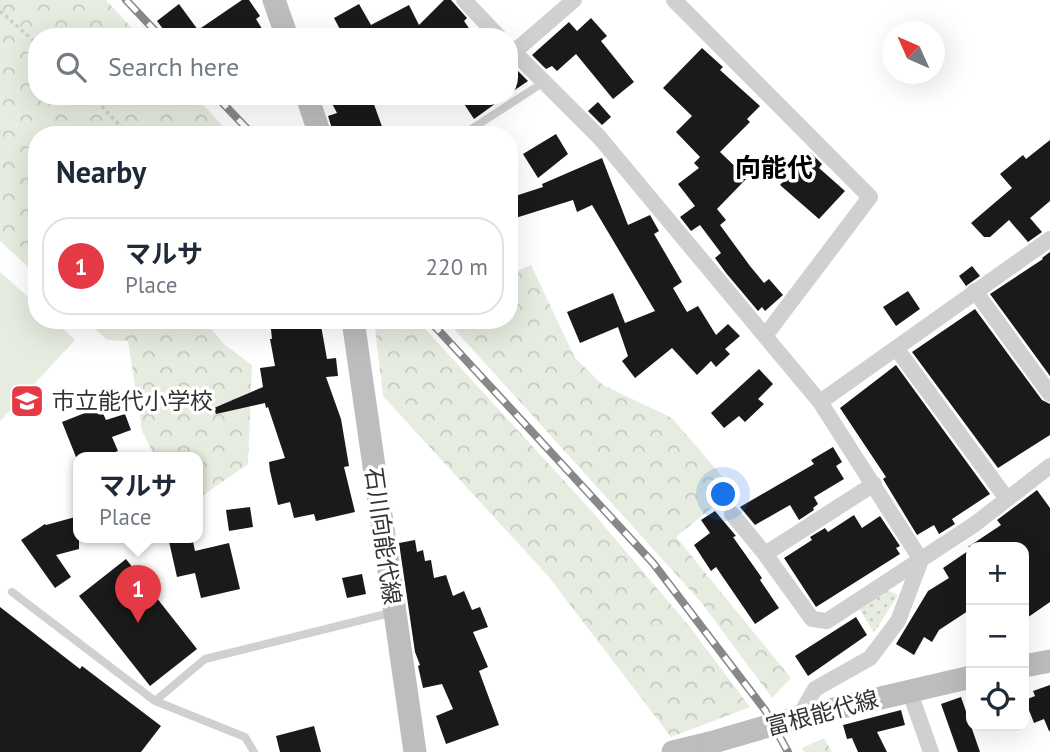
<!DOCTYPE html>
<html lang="en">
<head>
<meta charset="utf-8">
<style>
  :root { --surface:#fff; --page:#f6f6f7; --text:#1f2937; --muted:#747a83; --line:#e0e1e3; --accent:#e63946 }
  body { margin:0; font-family:"PT Sans","Noto Sans JP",sans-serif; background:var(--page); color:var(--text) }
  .controls { position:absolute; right:21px; bottom:21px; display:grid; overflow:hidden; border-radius:14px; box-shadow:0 7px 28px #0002 }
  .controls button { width:63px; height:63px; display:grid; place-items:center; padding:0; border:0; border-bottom:2px solid var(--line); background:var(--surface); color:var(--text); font:35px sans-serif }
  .compass { position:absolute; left:882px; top:21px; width:63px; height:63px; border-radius:50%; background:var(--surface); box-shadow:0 7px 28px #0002; rotate:315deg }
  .you { position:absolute; left:724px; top:495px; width:24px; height:24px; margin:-18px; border:5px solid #fff; border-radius:50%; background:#1a73e8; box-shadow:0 0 0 10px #1a73e833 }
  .badge { display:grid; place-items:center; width:46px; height:46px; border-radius:50%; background:var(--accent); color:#fff; font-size:23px; font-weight:700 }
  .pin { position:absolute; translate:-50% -58px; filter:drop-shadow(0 2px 4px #0008) }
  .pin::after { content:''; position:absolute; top:37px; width:24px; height:21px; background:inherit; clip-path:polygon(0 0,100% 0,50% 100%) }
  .popup { position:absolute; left:73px; top:452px; width:130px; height:91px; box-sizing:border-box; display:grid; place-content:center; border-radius:14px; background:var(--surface); filter:drop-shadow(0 2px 5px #0005); font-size:23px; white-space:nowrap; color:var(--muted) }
  .popup b { font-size:26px; color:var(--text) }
  .popup::after { content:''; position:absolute; left:50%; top:100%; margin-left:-14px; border:14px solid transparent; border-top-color:var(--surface) }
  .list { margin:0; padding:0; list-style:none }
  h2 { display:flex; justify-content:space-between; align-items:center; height:91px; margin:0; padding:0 28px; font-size:30px }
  h2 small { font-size:23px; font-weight:400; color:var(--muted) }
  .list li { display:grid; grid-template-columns:46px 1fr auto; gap:21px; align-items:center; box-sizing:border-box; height:98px; margin:0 14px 14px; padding:0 14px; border:2px solid var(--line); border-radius:28px }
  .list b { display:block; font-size:26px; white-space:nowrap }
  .list p { margin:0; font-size:23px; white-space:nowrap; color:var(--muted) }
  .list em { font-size:23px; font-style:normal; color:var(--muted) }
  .icon { flex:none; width:38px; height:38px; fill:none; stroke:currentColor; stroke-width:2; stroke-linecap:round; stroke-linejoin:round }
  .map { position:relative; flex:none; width:1050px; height:752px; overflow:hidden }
  .search { position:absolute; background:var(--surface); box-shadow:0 7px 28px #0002; left:28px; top:28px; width:490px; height:77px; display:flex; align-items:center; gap:18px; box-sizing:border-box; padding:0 24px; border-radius:28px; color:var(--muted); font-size:26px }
  .panel { position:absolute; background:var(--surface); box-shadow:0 7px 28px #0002; left:28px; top:126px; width:490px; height:203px; border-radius:28px }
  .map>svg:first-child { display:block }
  .green { fill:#e6ecdf }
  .forest { fill:url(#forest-crowns) }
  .park { fill:url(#park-dots) }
  .building { fill:#1a1a1a }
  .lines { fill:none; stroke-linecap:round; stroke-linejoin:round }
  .path { stroke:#cdcdcd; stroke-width:3.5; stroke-dasharray:3.5 3.5; stroke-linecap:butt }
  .lane { stroke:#d0d0d0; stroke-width:8 }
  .street { stroke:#d0d0d0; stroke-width:16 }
  .secondary { stroke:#bdbdbd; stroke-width:23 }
  .rail-casing { stroke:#888; stroke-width:8 }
  .rail { stroke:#fff; stroke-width:5; stroke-dasharray:16; stroke-linecap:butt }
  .secondary-bridge { stroke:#bdbdbd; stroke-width:23 }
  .labels { text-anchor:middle; stroke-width:7; stroke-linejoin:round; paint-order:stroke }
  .poi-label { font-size:23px; fill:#333; stroke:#fff; text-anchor:start }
  .street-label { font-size:23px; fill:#333; stroke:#fff }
  .quarter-label { font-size:26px; font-weight:bold; fill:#000; stroke:#fff }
</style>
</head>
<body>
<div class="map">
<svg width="1050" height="752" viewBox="0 0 1050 752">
  <defs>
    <pattern id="forest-crowns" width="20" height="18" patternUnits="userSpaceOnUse" patternTransform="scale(1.75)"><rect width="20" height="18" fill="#e6ecdf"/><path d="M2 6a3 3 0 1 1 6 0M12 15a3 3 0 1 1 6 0" fill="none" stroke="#c6cbc0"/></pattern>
    <pattern id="park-dots" width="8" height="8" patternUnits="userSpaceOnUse" patternTransform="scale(1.75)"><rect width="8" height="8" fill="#e6ecdf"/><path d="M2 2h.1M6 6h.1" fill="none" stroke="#c6cbc0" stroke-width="1.8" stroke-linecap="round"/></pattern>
  </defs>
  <rect width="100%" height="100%" fill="#fff"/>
  <!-- green -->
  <path class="green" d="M0 272 37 305V320H53L75 340 0 421Z"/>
  <!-- forest -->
  <path class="forest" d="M0 0H106L140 37H37V96H195L231 135H37V275L0 241Z
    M531 265 575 358 603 385 672 418 734 490 676 537 791 678 772 698 701 602 446 320H466L480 329 490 320H509V302L512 299 509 274Z
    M85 320H213L210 328 225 345 252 365 248 464 202 496 198 494V457H155L142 431 128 341 107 340Z
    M374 320H417L589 508 689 626 750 707 671 737 548 576 383 396Z
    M824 738 832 752H804L802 748Z"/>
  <!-- park -->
  <path class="park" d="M887 590 898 595 874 633 859 608Z"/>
  <!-- building -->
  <path class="building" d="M242 0H249L260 16 256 19 267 37H169L157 21 179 4 198 30Z
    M444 0H451L467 18 464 21 475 37H344L334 18 359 4 371 25 409 5 419 25Z
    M591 18 607 36 601 41 634 82 613 99 576 54 557 71 552 66 546 69 532 55 569 22 577 31Z
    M702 48 723 67 720 70 760 106 747 119 750 122 720 152 747 178 717 209 726 220 720 225 750 266 764 283 769 279 783 295 765 311 762 307 758 311 726 273 715 258 721 253 700 225 691 231 680 217 695 206 678 184 699 168 694 163 700 157 676 132 692 116 663 88Z
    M516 69 528 81 509 94V75Z
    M328 96H371L385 135H334L328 116 337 113Z
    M459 96H506L474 119Z
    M598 102 611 117 602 125 588 111Z
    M556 134 568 154 538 178 523 154Z
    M1050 140V201L1030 218 1042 232 1028 242 1009 220 990 237H984L971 223 1012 188 1000 174 1023 155 1026 159Z
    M810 152 822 164 819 168 845 191 819 219 780 185Z
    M602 158 628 225 650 215 659 231 654 234 682 282 673 288 687 312 698 306 716 335 728 324 740 336 725 349 730 354 716 367 711 361 697 375 672 348 635 378 622 361 628 356 618 327 580 343 567 312 613 293 625 323 655 311 592 205 577 212 573 200 509 220V198L543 187 542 184Z
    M1050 252V376L990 294 1043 259 1042 258Z
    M972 266 980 276 966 286 959 276Z
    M908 291 920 309 896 326 883 307Z
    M975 309 1042 400 1050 404V435L998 468 912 352Z
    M270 320H320L327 359 336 358 338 376 326 377 341 419 349 466 344 467 355 512 316 521 314 514 294 518 290 502 278 505 270 471 269 462 285 458 268 407 266 408 265 403 216 414 214 408 263 387 260 368 275 366 270 339H272Z
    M896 365 990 494 952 519 955 524 939 534 934 525 917 535 883 479 886 477 840 408Z
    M759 369 773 384 758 399 764 404 745 422 739 416 724 428 711 413Z
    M100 407 106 420 125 414 131 430 112 437 118 451 103 457H76L62 422Z
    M833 447 842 462 836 466 844 479 814 497 818 504 813 508 814 510 799 520 790 505 755 525 740 507 814 464 811 460Z
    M1037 490 1050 508V602L1024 620V547H968L1001 525 997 520Z
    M250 507 253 527 229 531 226 510Z
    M715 511 736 536 733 537 762 578 760 580 779 608 755 624 716 567 711 571 694 545 710 533 701 520Z
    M854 515 862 528 880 516 900 546 896 548 900 554 816 607 784 558 812 540 810 537 825 528 828 532Z
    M79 516V549L56 555 71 577 55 588 21 540 45 524 46 525Z
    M168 537H192L195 551 229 543 240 589 201 598 195 573 177 577Z
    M415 540 417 552 423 550 425 561 431 560 434 578 446 575 453 596 464 591 472 610 480 607 488 627 473 632 488 667 479 671 499 725 446 744 436 716 453 709 442 684 423 688 418 666 420 665 415 652 399 543Z
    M971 549V609L939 630 932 642 924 637 914 655 896 644 928 591 949 578 943 568Z
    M126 559 197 649 150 686 79 596Z
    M362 574 366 594 347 598 342 578Z
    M0 607 80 669 82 666 161 726 141 752H0Z
    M856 617 867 635 808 676 795 656Z
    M1050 685V731H1049L1044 719 1034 723 1025 700 1035 696 1033 691Z
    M961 697 980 752H958L941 704Z
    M901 710 905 725 877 732 887 752H858L852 738 847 739 843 725Z
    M314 726 321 752H280L276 736Z"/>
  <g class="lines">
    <!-- path -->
    <path class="path" d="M0 11 37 44
      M92 96 129 135"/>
    <!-- lane -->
    <path class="lane" d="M462 135 544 82
      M12 592 155 701 245 737 254 752
      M155 701 205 659 394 612"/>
    <!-- street -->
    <path class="street" d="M464 0 499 37
      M674 0 870 197 765 336
      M509 47 600 138 820 402 921 560
      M514 52 574 0
      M975 291 1050 394
      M896 348 1007 499
      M820 402 1050 239
      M732 514 765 554 812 619 827 621 975 524 1050 466
      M765 554 874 484
      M909 690 931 752
      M799 717 815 689 870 658 898 621 921 560"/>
    <!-- secondary -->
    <path class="secondary" d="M274 0 287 37
      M307 96 320 135
      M353 320 415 752
      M1024 666 1050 661
      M799 717 971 677
      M673 752 710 743"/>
    <!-- rail casing -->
    <g class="rail-casing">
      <path id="rail" d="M126 0 161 37
        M216 96 253 135
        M429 320 653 563 765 710 788 752"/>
    </g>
    <!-- rail -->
    <use href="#rail" class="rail"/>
    <!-- secondary-bridge -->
    <path class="secondary-bridge" d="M710 743 799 717"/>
  </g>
  <!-- icons -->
  <defs>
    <g id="school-square" transform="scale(1.75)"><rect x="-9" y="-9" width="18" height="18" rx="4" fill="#e63946" stroke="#fff"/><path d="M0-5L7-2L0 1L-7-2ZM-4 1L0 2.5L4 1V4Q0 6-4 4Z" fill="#fff"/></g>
  </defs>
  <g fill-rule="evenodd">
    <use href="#school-square" x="27" y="401"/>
  </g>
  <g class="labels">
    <!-- poi labels -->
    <g class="poi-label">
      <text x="52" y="409">市立能代小学校</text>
    </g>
    <!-- street labels -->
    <g class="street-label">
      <text transform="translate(383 536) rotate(82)" y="8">石川向能代線</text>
      <text transform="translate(822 713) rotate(-15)" y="8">富根能代線</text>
    </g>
    <!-- quarter labels -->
    <g class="quarter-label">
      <text x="774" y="177">向能代</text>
    </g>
  </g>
</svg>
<div class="controls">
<button>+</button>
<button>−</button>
<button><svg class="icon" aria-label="locate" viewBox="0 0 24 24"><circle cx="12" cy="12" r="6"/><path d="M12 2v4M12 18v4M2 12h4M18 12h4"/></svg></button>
</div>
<svg class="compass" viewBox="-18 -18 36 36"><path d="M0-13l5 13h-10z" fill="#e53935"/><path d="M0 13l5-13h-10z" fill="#747a83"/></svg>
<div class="you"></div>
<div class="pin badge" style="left:138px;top:623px">1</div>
<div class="popup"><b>マルサ</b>Place</div>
<div class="search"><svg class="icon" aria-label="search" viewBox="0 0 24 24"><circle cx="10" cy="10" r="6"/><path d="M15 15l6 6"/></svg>Search here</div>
<section class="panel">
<h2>Nearby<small></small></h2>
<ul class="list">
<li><span class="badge">1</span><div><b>マルサ</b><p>Place</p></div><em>220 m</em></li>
</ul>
</section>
</div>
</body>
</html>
